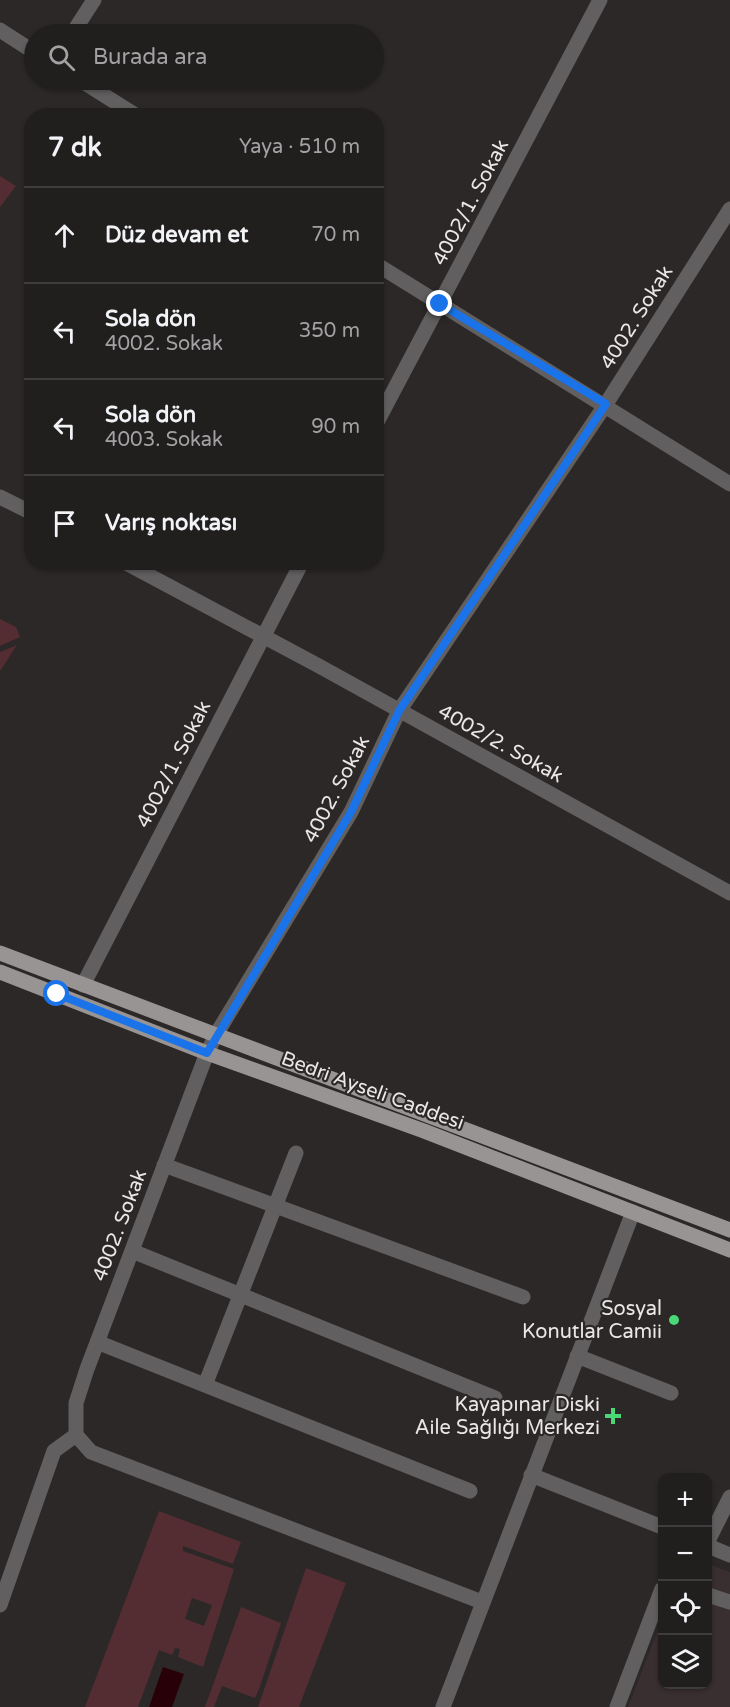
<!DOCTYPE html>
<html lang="tr">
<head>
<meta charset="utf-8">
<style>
  :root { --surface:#211e1e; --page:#2d2b2b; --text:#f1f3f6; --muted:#a2a2a4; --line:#3e3c3c }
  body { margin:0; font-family:"Varela Round",sans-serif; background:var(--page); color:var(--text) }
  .controls { position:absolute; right:18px; bottom:18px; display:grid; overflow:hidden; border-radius:12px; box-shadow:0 2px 4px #0004 }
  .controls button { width:54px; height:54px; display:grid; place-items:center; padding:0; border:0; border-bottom:2px solid var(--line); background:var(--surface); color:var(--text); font:30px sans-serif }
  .stop { position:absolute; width:18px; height:18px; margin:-14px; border:4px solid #1a73e8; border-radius:50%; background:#fff }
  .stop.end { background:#1a73e8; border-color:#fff; box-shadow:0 2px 6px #0008 }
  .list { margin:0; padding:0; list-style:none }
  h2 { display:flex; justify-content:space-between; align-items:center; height:78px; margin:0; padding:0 24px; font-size:26px }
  h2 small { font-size:20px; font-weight:400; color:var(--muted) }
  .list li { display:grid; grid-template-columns:39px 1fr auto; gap:18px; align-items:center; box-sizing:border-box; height:96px; padding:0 24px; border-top:2px solid var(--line) }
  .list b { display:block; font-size:22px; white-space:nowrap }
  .list p { margin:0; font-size:20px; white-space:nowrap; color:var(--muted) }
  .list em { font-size:20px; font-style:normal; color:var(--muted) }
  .icon { flex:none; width:33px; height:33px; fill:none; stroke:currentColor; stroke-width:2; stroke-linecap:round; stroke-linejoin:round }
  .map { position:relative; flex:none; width:730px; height:1707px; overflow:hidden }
  .search { position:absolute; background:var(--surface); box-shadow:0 2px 4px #0004; left:24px; top:24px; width:360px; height:66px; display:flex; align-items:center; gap:15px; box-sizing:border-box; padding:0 21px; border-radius:33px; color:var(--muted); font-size:22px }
  .panel { position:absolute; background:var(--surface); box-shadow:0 2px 4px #0004; left:24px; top:108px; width:360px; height:462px; border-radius:24px }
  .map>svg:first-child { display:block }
  .built { fill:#3a2f30 }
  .green { fill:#542d32; fill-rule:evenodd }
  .water { fill:#280008 }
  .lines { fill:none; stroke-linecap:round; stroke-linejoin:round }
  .minor { stroke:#615f5f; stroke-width:15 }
  .major { stroke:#999494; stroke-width:15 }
  .route { stroke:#1a73e8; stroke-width:8 }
  .poi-dot { fill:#4ad778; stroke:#2c2828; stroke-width:2 }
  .labels { text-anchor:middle; stroke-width:4.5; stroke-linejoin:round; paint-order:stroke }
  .street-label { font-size:20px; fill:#eae7e7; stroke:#2c2828 }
  .poi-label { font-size:20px; fill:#eae7e7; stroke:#2c2828; text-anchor:end }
</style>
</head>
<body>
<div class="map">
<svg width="730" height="1707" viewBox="0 0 730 1707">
  <rect width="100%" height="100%" fill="#2c2828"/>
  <!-- built -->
  <path class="built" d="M708 1564 730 1572V1707H628L662 1620V1684H708Z"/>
  <!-- green -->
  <path class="green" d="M0 176 16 186 0 207Z
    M0 619 16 627 20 637 0 646Z
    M17 645 0 671V652Z
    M159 1511 241 1542 233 1564 183 1546V1551L234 1569 203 1667 178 1657 180 1649 175 1648 172 1655 159 1650 138 1707H85ZM192 1598 212 1605 204 1626 185 1619Z
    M306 1568 346 1583 299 1707H258Z
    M241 1607 281 1623 259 1689 255 1698 222 1686 214 1707H205Z"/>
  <!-- water -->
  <path class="water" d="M163 1667 184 1674 172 1707H149Z"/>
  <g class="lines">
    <!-- minor -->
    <path class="minor" d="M0 30 34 52
      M72 34 94 0
      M80 80 137 116
      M376 264 730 484
      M376 424 600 0
      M0 497 32 513
      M124 562 319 666 730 893
      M83 985 302 562
      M164 1165 523 1297
      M132 1251 495 1398
      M97 1342 470 1491
      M577 1356 671 1393
      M205 1385 296 1153
      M76 1435V1403L87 1369 207 1053 217 1033 351 812 399 711 606 404 730 209
      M76 1435 91 1452 482 1602
      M531 1475 662 1527
      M708 1541 730 1497
      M708 1546 730 1555
      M708 1595 730 1602
      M0 1605 54 1451 76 1435
      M443 1707 633 1212
      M617 1707 662 1589"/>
    <!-- major -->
    <path class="major" d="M0 953 730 1230
      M0 972 207 1053 424 1131 730 1250"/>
  </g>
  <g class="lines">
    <!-- route -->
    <path class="route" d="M57 994 207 1053 351 812 399 711 606 404 440 304"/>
  </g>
  <!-- markers -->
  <g class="poi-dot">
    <circle cx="674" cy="1320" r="6"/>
    <path d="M610 1407h6v6h6v6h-6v6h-6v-6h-6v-6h6z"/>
  </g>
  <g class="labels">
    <!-- street labels -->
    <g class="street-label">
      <text transform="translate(470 202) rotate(-62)" y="7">4002/1. Sokak</text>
      <text transform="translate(636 317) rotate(-58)" y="7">4002. Sokak</text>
      <text transform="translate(501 743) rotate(29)" y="7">4002/2. Sokak</text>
      <text transform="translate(173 764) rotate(-63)" y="7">4002/1. Sokak</text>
      <text transform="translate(336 789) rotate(-62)" y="7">4002. Sokak</text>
      <text transform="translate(373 1090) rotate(20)" y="7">Bedri Ayseli Caddesi</text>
      <text transform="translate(119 1225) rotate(-69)" y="7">4002. Sokak</text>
    </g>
    <!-- poi labels -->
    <g class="poi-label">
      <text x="662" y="1315">Sosyal<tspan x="662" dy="23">Konutlar Camii</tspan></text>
      <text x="600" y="1411">Kayapınar Diski<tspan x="600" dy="23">Aile Sağlığı Merkezi</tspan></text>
    </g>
  </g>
</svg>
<div class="controls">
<button>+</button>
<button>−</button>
<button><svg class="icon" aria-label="locate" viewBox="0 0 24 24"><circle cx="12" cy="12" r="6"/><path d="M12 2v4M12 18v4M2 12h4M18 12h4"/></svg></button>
<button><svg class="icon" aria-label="layers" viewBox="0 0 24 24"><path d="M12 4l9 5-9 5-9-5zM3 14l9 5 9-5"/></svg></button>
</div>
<div class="stop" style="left:57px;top:994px"></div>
<div class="stop end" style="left:440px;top:304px"></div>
<div class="search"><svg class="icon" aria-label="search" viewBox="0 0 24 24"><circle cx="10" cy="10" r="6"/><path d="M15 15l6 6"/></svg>Burada ara</div>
<section class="panel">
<h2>7 dk<small>Yaya · 510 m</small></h2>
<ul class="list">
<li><svg class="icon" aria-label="ahead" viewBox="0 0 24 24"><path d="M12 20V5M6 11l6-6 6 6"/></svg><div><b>Düz devam et</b></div><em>70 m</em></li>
<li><svg class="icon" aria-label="left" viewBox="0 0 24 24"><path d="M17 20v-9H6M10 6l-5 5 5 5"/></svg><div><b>Sola dön</b><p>4002. Sokak</p></div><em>350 m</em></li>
<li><svg class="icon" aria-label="left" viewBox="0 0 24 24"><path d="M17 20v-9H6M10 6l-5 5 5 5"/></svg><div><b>Sola dön</b><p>4003. Sokak</p></div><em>90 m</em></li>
<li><svg class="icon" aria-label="arrive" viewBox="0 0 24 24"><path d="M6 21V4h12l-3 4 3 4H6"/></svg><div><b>Varış noktası</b></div></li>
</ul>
</section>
</div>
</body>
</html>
